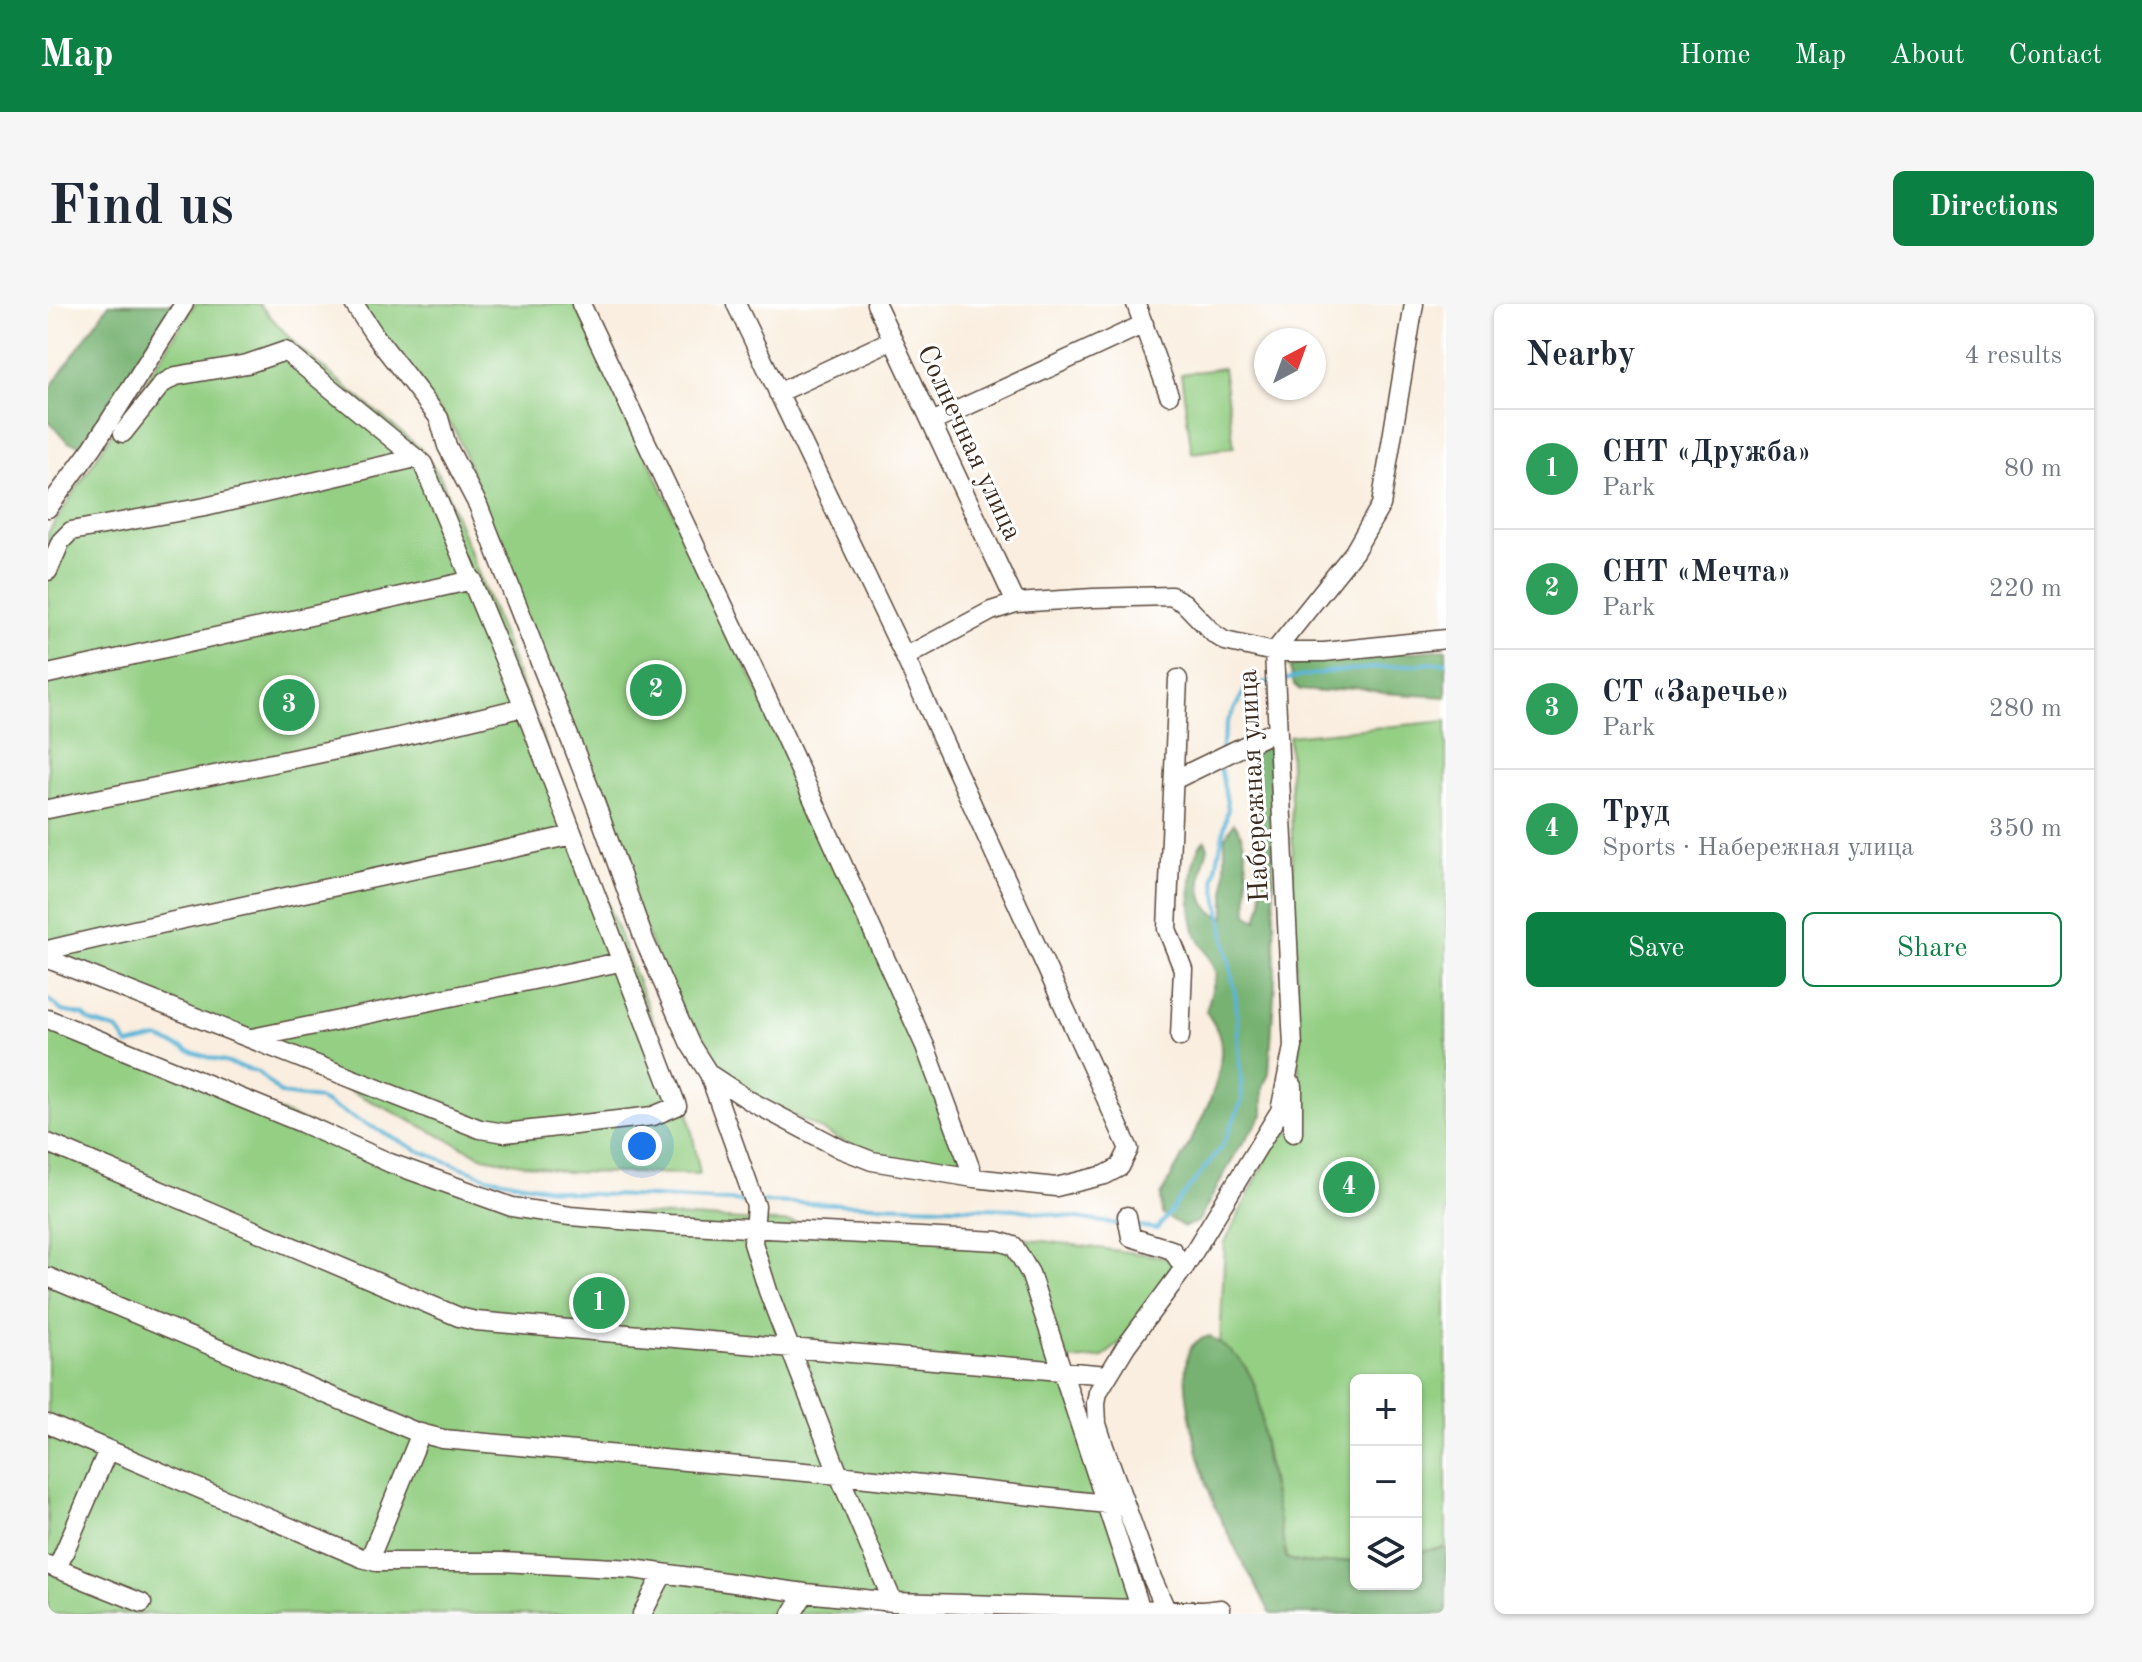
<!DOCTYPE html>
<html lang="en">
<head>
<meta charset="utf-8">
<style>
  :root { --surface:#fff; --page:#f6f6f7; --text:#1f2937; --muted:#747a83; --line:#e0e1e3; --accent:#0b8043 }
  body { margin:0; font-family:"Old Standard TT",serif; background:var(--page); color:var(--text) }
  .controls { position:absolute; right:24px; bottom:24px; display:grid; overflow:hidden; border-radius:12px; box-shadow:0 2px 6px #0004 }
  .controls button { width:72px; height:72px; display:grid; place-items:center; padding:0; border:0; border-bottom:2px solid var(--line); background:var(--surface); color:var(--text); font:40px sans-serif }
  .compass { position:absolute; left:1206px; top:24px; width:72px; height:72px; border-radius:50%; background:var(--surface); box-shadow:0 2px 6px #0004; rotate:41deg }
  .you { position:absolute; left:594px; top:842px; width:28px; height:28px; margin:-20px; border:6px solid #fff; border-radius:50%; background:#1a73e8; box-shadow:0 0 0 12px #1a73e833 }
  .badge { display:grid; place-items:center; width:52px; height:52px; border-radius:50%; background:var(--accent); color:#fff; font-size:26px; font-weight:700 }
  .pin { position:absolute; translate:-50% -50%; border:4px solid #fff; box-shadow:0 2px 8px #0006 }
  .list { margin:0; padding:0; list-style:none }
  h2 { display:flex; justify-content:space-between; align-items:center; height:104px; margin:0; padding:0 32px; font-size:34px }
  h2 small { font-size:26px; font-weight:400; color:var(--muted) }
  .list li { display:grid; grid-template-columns:52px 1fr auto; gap:24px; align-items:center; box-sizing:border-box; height:120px; padding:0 32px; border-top:2px solid var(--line) }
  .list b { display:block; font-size:30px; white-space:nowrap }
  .list p { margin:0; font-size:26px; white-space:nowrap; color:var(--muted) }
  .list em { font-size:26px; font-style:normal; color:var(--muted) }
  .actions { display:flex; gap:16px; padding:24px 32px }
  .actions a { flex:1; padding:18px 0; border:2px solid var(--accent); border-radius:12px; text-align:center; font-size:28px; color:var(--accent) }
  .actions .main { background:var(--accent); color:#fff }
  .icon { flex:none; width:44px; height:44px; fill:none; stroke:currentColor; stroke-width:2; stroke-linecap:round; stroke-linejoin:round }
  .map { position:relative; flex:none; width:1398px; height:1310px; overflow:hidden; border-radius:12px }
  header { display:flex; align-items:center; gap:48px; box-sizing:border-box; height:112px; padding:0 40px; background:var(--accent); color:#fff }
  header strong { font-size:38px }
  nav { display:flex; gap:44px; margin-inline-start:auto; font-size:28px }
  .intro { display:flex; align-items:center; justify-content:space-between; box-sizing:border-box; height:192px; padding:0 48px }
  h1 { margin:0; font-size:56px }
  .button { padding:20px 36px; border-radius:12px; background:var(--accent); color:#fff; font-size:28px; font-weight:700 }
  main { display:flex; gap:48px; padding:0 48px }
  aside { flex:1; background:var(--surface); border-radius:12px; box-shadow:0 2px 6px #0004 }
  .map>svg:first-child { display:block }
  .green { fill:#94cf84; stroke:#687c51; stroke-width:2 }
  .forest { fill:#77b272; stroke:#596e48; stroke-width:2 }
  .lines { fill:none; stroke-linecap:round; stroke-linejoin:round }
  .stream { stroke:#59b4d7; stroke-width:4 }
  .minor-casing { stroke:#58473b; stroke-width:21 }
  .minor { stroke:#fff; stroke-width:18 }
  .labels { text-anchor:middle; stroke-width:6; stroke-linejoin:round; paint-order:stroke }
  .street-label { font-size:28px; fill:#3b2a1e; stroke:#fff }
</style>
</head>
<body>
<header>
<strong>Map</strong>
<nav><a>Home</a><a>Map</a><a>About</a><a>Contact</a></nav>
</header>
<div class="intro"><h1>Find us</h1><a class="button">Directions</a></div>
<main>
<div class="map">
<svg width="1398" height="1310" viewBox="0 0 1398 1310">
  <rect width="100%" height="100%" fill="#fff"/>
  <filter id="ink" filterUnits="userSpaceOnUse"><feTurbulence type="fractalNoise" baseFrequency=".0125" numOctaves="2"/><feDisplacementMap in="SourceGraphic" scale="16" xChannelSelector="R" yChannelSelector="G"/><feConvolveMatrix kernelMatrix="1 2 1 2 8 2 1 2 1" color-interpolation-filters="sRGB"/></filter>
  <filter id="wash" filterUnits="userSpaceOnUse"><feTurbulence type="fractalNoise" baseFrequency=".006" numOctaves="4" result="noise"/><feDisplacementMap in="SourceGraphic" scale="32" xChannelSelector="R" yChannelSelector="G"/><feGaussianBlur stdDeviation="1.8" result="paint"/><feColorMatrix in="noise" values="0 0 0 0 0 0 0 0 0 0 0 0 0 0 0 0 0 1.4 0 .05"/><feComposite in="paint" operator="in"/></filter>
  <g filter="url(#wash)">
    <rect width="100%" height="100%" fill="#f9eedf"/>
    <!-- green -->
    <path class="green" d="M147 0H211L250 43 373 145 393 174 640 806 652 870 517 868 435 853 285 778 169 727 0 661V229Z
      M312 0H527L866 718 916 860 827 854 674 774 654 749 604 643 408 128 330 28Z
      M1175 64 1186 143 1144 149 1133 70Z
      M1398 417V1244L1368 1248V1076H1308V1256C1286 1259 1259 1264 1238 1254L1215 1133 1192 1056 1172 1040 1177 938 1231 829 1253 828 1241 432Z
      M0 715 387 870 474 899 518 906 942 930 1117 953 1129 965 1077 1034 1055 1053 1016 1057 1102 1310H0Z"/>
    <!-- forest -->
    <path class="forest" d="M61 0H125L39 135 34 141 20 138 0 116V87Z
      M1398 345V393L1335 389 1308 383 1275 388 1252 386 1246 381 1242 364 1257 357Z
      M1223 435 1227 676 1221 769 1215 783V811L1188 849 1150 918 1136 923 1114 910 1113 892C1134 850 1181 782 1172 735 1170 725 1163 715 1158 707L1169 669C1163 655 1154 642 1148 629 1140 608 1139 552 1157 536L1160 544C1152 566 1144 607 1177 613V533L1186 519C1202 533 1199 589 1200 611L1209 616 1214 598 1202 455Z
      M1162 1032C1171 1040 1183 1046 1191 1055 1217 1083 1212 1122 1218 1156 1225 1189 1233 1221 1238 1254 1259 1264 1286 1259 1308 1256V1280H1368V1248L1398 1244V1310H1223C1205 1276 1185 1242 1169 1207 1155 1176 1127 1075 1142 1045 1146 1037 1154 1034 1162 1032Z"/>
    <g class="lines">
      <!-- stream -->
      <path class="stream" d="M1234 376 1279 368 1398 358
        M1173 445 1179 419 1199 382 1221 378
        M0 695 14 707 35 711 43 718 70 726 80 741 110 734 143 748 210 768 233 790 270 795 369 846 439 873 523 889 701 898
        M714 898 967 905 1076 921
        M1085 922 1109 925 1174 842 1194 797 1188 695 1166 574 1180 504 1172 462"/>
    </g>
  </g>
  <g filter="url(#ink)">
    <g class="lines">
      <!-- minor casing -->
      <g class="minor-casing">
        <path id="minor" d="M306 0 328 33 391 114 399 142 430 201 547 498 597 638 642 740 661 770 704 798 793 845 824 857 926 874 1008 883 1057 871 1072 863 1081 845 857 353 688 0
          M533 0 715 385 877 742 926 874
          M828 0 968 299
          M1088 0 1121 91
          M730 89 844 36
          M884 118 1096 20
          M0 204 45 143 136 0
          M0 267 13 237 23 227 157 203 368 154
          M857 353 943 307 968 299 1045 294 1123 292 1136 299 1166 330 1177 337 1226 348H1276L1398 335
          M0 370 425 276
          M1130 375 1119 625 1135 665 1132 733
          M1126 476 1229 426
          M0 505 352 433 476 403
          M0 646C174 604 349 571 524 531
          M0 655 432 825 457 829 605 812 629 802 476 403 375 160 237 47 199 60 128 72 114 80 75 129
          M0 715 254 819 342 859 464 903 522 912 622 920 950 937 966 942 982 969 1093 1306
          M204 734 572 658
          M661 770 708 902 705 939 720 987 791 1171 845 1298
          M1245 782V829
          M0 839 411 1013 428 1017 1060 1071
          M1079 912 1083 933 1124 946 1136 964
          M0 973 368 1128 395 1135 791 1171 1068 1201
          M0 1120 314 1254 328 1258H454L585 1265 757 1289 845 1298 1156 1307 1173 1305
          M321 1256 373 1129
          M0 1261 94 1299
          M9 1265 60 1146
          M594 1310 615 1270
          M744 1310 757 1289
          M1120 1310 1104 1274 1056 1142 1049 1120 1048 1099 1050 1088 1078 1042 1136 964 1232 807 1245 743 1226 348 1306 248 1333 201 1366 0"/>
      </g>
      <!-- minor -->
      <use href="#minor" class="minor"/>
    </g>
  </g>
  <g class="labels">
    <!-- street labels -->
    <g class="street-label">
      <text transform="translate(923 138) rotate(65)" y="10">Солнечная улица</text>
      <text transform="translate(1204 482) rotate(-93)" y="10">Набережная улица</text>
    </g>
  </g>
</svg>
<div class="controls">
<button>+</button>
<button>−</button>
<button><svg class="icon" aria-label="layers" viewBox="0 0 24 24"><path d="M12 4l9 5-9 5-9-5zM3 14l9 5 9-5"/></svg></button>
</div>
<svg class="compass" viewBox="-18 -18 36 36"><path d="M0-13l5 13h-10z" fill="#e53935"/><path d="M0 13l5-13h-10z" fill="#747a83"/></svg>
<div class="you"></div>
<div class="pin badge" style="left:551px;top:999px;background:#2e9e5b">1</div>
<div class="pin badge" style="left:608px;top:386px;background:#2e9e5b">2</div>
<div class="pin badge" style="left:241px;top:401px;background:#2e9e5b">3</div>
<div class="pin badge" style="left:1301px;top:883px;background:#2e9e5b">4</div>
</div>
<aside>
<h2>Nearby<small>4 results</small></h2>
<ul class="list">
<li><span class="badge" style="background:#2e9e5b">1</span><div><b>СНТ «Дружба»</b><p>Park</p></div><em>80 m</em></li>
<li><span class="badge" style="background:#2e9e5b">2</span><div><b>СНТ «Мечта»</b><p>Park</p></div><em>220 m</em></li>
<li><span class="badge" style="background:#2e9e5b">3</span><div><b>СТ «Заречье»</b><p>Park</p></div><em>280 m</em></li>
<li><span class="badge" style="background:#2e9e5b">4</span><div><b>Труд</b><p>Sports · Набережная улица</p></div><em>350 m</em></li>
</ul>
<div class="actions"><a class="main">Save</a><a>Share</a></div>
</aside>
</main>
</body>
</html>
